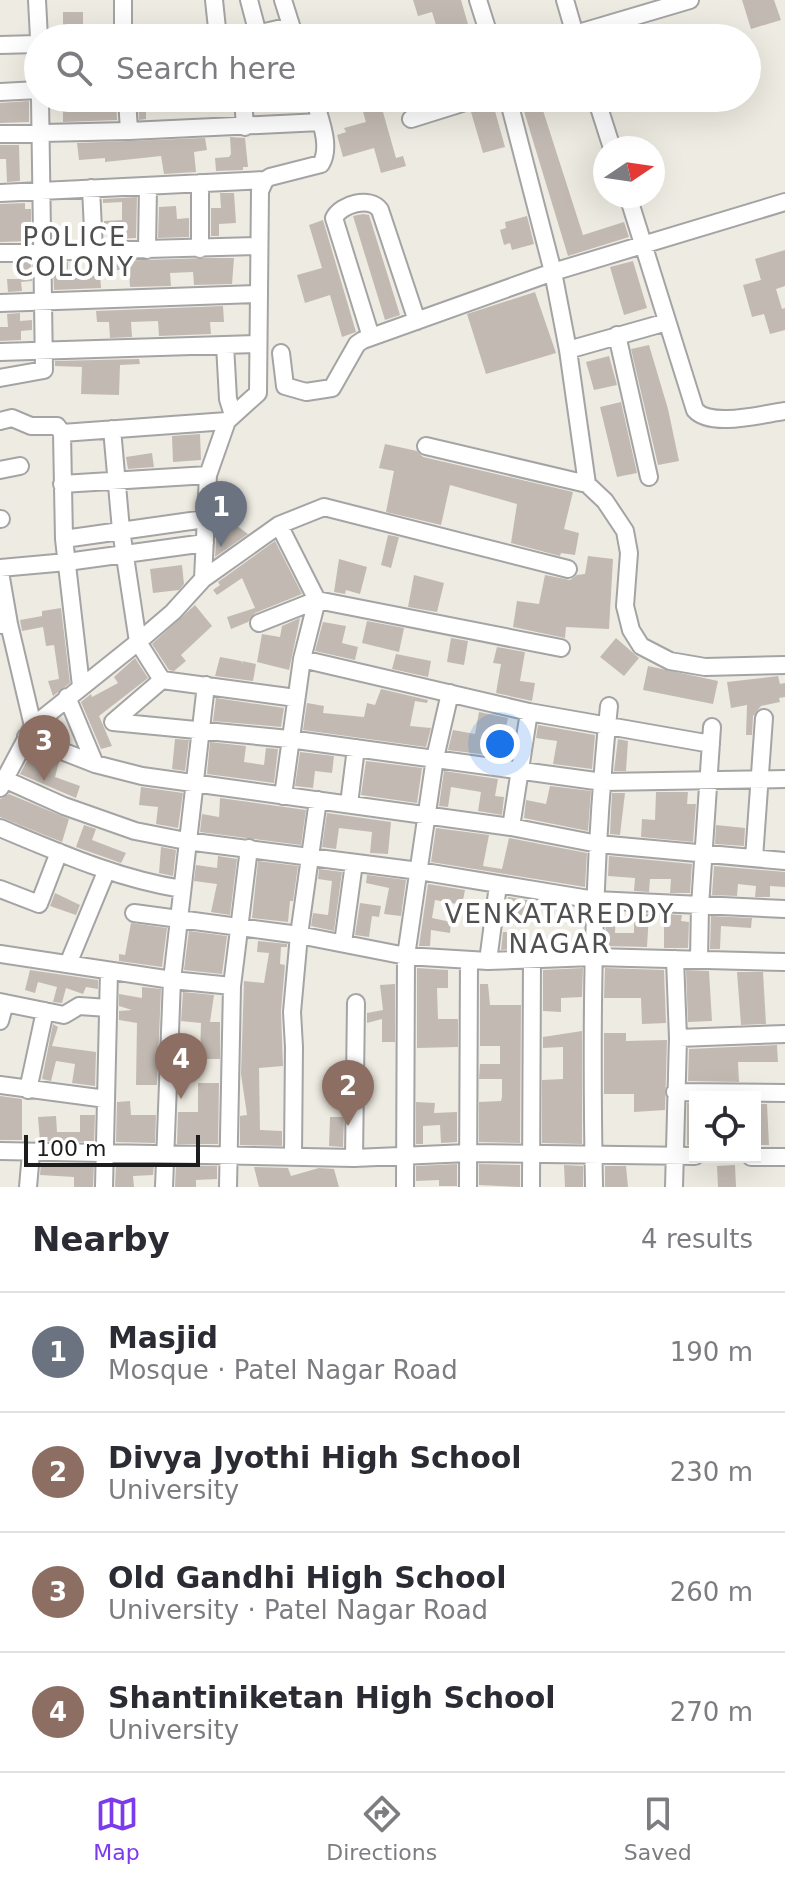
<!DOCTYPE html>
<html lang="en">
<head>
<meta charset="utf-8">
<style>
  :root { --surface:#fff; --page:#f2f2f3; --text:#2b2b33; --muted:#7c7c81; --line:#e1e1e2; --accent:#7c3aed }
  body { margin:0; font-family:"DejaVu Sans",sans-serif; background:var(--page); color:var(--text) }
  .controls { position:absolute; right:24px; bottom:24px; display:grid; overflow:hidden; border-radius:0px; box-shadow:0 8px 32px #0002 }
  .controls button { width:72px; height:72px; display:grid; place-items:center; padding:0; border:0; border-bottom:2px solid var(--line); background:var(--surface); color:var(--text); font:40px sans-serif }
  .compass { position:absolute; left:593px; top:136px; width:72px; height:72px; border-radius:50%; background:var(--surface); box-shadow:0 8px 32px #0002; rotate:77deg }
  .scale { position:absolute; left:24px; bottom:20px; width:176px; box-sizing:border-box; padding-left:8px; border:4px solid #1d1d1d; border-top:0; font-size:22px; line-height:28px; white-space:nowrap; color:#1d1d1d; -webkit-text-stroke:6px #fff; paint-order:stroke }
  .you { position:absolute; left:500px; top:744px; width:28px; height:28px; margin:-20px; border:6px solid #fff; border-radius:50%; background:#1a73e8; box-shadow:0 0 0 12px #1a73e833 }
  .badge { display:grid; place-items:center; width:52px; height:52px; border-radius:50%; background:var(--accent); color:#fff; font-size:26px; font-weight:700 }
  .pin { position:absolute; translate:-50% -66px; filter:drop-shadow(0 2px 4px #0008) }
  .pin::after { content:''; position:absolute; top:42px; width:28px; height:24px; background:inherit; clip-path:polygon(0 0,100% 0,50% 100%) }
  .list { margin:0; padding:0; list-style:none }
  h2 { display:flex; justify-content:space-between; align-items:center; height:104px; margin:0; padding:0 32px; font-size:34px }
  h2 small { font-size:26px; font-weight:400; color:var(--muted) }
  .list li { display:grid; grid-template-columns:52px 1fr auto; gap:24px; align-items:center; box-sizing:border-box; height:120px; padding:0 32px; border-top:2px solid var(--line) }
  .list b { display:block; font-size:30px; white-space:nowrap }
  .list p { margin:0; font-size:26px; white-space:nowrap; color:var(--muted) }
  .list em { font-size:26px; font-style:normal; color:var(--muted) }
  .icon { flex:none; width:44px; height:44px; fill:none; stroke:currentColor; stroke-width:2; stroke-linecap:round; stroke-linejoin:round }
  .map { position:relative; flex:none; width:785px; height:1187px; overflow:hidden }
  .search { position:absolute; background:var(--surface); box-shadow:0 8px 32px #0002; left:24px; right:24px; top:24px; height:88px; display:flex; align-items:center; gap:20px; box-sizing:border-box; padding:0 28px; border-radius:44px; color:var(--muted); font-size:30px }
  .sheet { height:584px; background:var(--surface) }
  nav { display:flex; justify-content:space-around; align-items:center; box-sizing:border-box; height:112px; border-top:2px solid var(--line); background:var(--surface); font-size:22px; color:var(--muted) }
  nav a { display:grid; justify-items:center; gap:4px }
  nav .on { color:var(--accent) }
  .map>svg:first-child { display:block }
  .building { fill:#c2bab2 }
  .lines { fill:none; stroke-linecap:round; stroke-linejoin:round }
  .minor-casing { stroke:#a4a4a4; stroke-width:20 }
  .minor { stroke:#fff; stroke-width:16 }
  .labels { text-anchor:middle; stroke-width:8; stroke-linejoin:round; paint-order:stroke }
  .neighbourhood-label { font-size:26px; letter-spacing:2px; fill:#505050; stroke:#fff }
</style>
</head>
<body>
<div class="map">
<svg width="785" height="1187" viewBox="0 0 785 1187">
  <rect width="100%" height="100%" fill="#eeebe2"/>
  <!-- building -->
  <path class="building" d="M413 0H461L472 38H440L432 12 418 16Z
    M742 0H774L781 20 751 29Z
    M63 12H83V38H63Z
    M102 98H116L117 120 63 122V108H103Z
    M138 98H169L170 110 146 112V119L139 120Z
    M359 98H379L396 158 403 156 406 166 381 173 374 148 343 157 337 135 346 132 344 128 366 122Z
    M520 98H539L583 235 624 222 629 237 568 256Z
    M29 101V122L0 123V103Z
    M493 104 505 147 483 153 471 112Z
    M230 137 245 138 248 167H243V170L216 171 215 158 229 157 231 154Z
    M205 138 207 150 194 152 196 172 164 174 161 156 105 162V158L79 160 77 143Z
    M0 145H19L20 181 7 182 6 159H0Z
    M220 193H234L236 223 219 224V236H211V208H221Z
    M137 197 136 238 112 239 111 233H104V221L122 220V202L103 203V199Z
    M25 203V209H31V241L0 242V204Z
    M176 206 177 219 189 218V237L158 238 159 207Z
    M363 214 369 215 400 315 385 320 353 216Z
    M527 216 534 244 512 250 510 243 504 245 500 230 506 228 505 222Z
    M323 220 356 332 342 337 330 295 305 303 297 275 322 268 309 225Z
    M785 250V286L776 289 782 309 785 308V330L770 334 764 314 752 317 743 285 761 280 755 259Z
    M206 258H234L232 284 194 285 193 272 170 273 171 286 130 287 129 270H114V261Z
    M633 261 647 308 624 315 610 267Z
    M68 262V277L100 275 101 288 54 290 53 263Z
    M19 263H31L32 281 21 282 22 291 8 292 7 279H20Z
    M535 292 556 353 486 374 467 314Z
    M223 306 224 322H210L211 334 159 336 158 321 131 322 132 337 110 338 109 322H97L96 311Z
    M20 313V321L32 320V330L21 331V340L0 341V327H8L7 314Z
    M649 345 668 409 679 461 658 465 631 349Z
    M609 356 617 385 594 390 586 362Z
    M139 359 140 364 120 365 119 395 81 394 82 367 55 366V361Z
    M621 402 637 473 617 477 600 407Z
    M200 434 201 460 173 462 172 436Z
    M385 444 417 451 423 457 573 492 564 529 579 533 575 555 561 553 560 556 511 543 517 504 450 485 441 525 386 512 394 471 379 468Z
    M152 453 154 467 128 469 126 457Z
    M217 511 248 534 215 557 216 542Z
    M388 535 399 537 391 568 381 565Z
    M275 541 302 594 255 613 248 622 231 629 227 617 255 608 242 578 217 595 213 590 220 585 218 582Z
    M588 556 613 559 609 629 566 627 565 638 513 627 517 601 539 604 545 575 570 580 577 575 585 574Z
    M339 559 367 567 360 594 346 590 345 594 334 592Z
    M182 565 184 584 179 590 153 593 150 569Z
    M414 575 444 583 437 612 408 607Z
    M195 605 212 626 181 655 186 661 174 671 169 670 152 644Z
    M61 608 70 683 53 696 48 681 59 679 54 645 46 646 43 627 22 631 20 620 42 616V611Z
    M300 618 289 670 257 662 262 634 280 637 282 626Z
    M367 621 404 628 399 652 362 643Z
    M323 622 346 626 342 643 358 647 355 660 315 651Z
    M451 638 468 641 464 665 447 662Z
    M616 638 639 658 624 676 600 657Z
    M497 647 525 652 520 681 535 683 532 701 496 693 501 664 493 663Z
    M396 654 431 661 428 677 392 669Z
    M220 657 241 661 243 664 242 661 256 664 253 681 215 676Z
    M135 658 148 678 99 716 112 746 101 749 81 702 91 694 92 697 118 683 114 677Z
    M648 666 718 681 713 704 643 690Z
    M778 676 780 684 785 683V697L779 698 780 702 761 706 753 716 752 735H746L747 705 731 708 727 682Z
    M381 689 428 700 427 703 415 701 410 726 431 728 426 747 303 730 307 703 324 706 323 713 364 717 367 703 375 705Z
    M216 698 284 708 281 727 213 721Z
    M479 712 508 718 504 737 514 739 511 758 448 750 453 730 475 734Z
    M538 725 595 735 592 769 553 764 557 741 536 738Z
    M175 739 189 740 185 771 172 769Z
    M618 739 628 741 626 771H614Z
    M210 742 246 746 244 762 264 765 266 748 278 749 274 783 207 774Z
    M32 751 59 762 55 777 80 786 76 798 20 774Z
    M300 752 334 756 332 773 315 771 313 788 295 786Z
    M366 761 422 768 417 803 361 795Z
    M444 771 498 779 495 796 504 797 502 815 478 811 481 792 451 787 448 807 439 806Z
    M550 786 591 791 588 831 524 818 526 800 546 804Z
    M141 787 183 793 178 828 156 824 158 807 139 805Z
    M656 792H688L687 804H696L693 842 641 837 642 819 655 820Z
    M612 793H625L620 835 610 834Z
    M9 794 69 819 62 842 0 817V799Z
    M220 798 306 810 301 845 200 832 202 814 219 817Z
    M327 813 391 822 388 854 370 853 372 832 339 828 336 849 322 847Z
    M84 825 96 829 92 840 126 853 121 863 76 847Z
    M716 825 745 828 744 846 715 844Z
    M436 828 489 835 483 866 502 869 509 838 587 853 585 887 431 862Z
    M161 847 176 850 173 876 159 873Z
    M218 856 237 859 230 915 211 912 217 884 194 881 196 865 217 868Z
    M609 856 692 864 690 893H670L671 879H650L649 892 634 891 635 878 608 876Z
    M258 861 298 866 293 901H290L288 922 252 918Z
    M714 866 785 872V887L770 886V897H755L756 886 738 884 737 896 712 895Z
    M319 869 342 872 334 931 311 926 313 913 328 915 332 881 318 879Z
    M367 875 406 880 401 916 384 914 389 888 366 883Z
    M428 884 465 890 462 905 435 900 432 918 451 922 450 933 431 930 430 946H419Z
    M55 893 80 905 76 915 50 906Z
    M508 897 539 902 535 919 506 911Z
    M360 903 381 906 379 917 372 916 369 937 355 935Z
    M606 912H616L615 933H634V913L649 914 647 947 605 946Z
    M664 914 682 915 681 921 689 922 688 948H664Z
    M711 916 752 918 751 928 721 926 720 949H710Z
    M131 923 167 928 162 967 119 961V954L125 955Z
    M189 931 227 936 222 974 184 970Z
    M503 932 529 933 528 948 501 950Z
    M258 941 287 944V947H281L280 964 285 965 281 1011 283 1066 259 1068 260 1130 282 1131V1146L240 1145V1116L247 1115 241 1074 244 981 264 983 269 953 257 952Z
    M417 968 448 970V988H437L438 1019H458V1047L417 1048Z
    M583 968 582 997 561 998V1012L543 1011V970Z
    M605 968 664 970 666 1023 642 1024 641 998H604Z
    M30 970 98 980V989L86 987 83 994 66 988 62 1003 53 1002 57 987 38 982 35 993 25 990Z
    M686 970 709 971 712 1021 688 1022Z
    M737 972H763L766 1024 741 1025Z
    M395 984V1042H382V1019L367 1023V1013L383 1010 380 985Z
    M480 984H488L490 1005H521L520 1143 479 1142V1102L501 1101 502 1097V1079H479L480 1064H500V1046H480Z
    M142 987 161 989 157 1085H136L137 1023 119 1020V1011L132 1010 119 1006V994L142 998Z
    M183 992 214 995 210 1022H220V1059H200L201 1023 181 1021Z
    M53 1024 58 1027 52 1046 96 1052 95 1086 72 1083 75 1064 56 1061 51 1081 42 1079Z
    M582 1031V1144L542 1143V1080L563 1079V1047L543 1048V1037Z
    M604 1033H626V1041L667 1040 665 1110 634 1112V1094H604Z
    M777 1045 778 1062H738L739 1082 688 1081 689 1049Z
    M198 1083H219L218 1144H177L178 1112H198Z
    M0 1096 22 1099V1140H0Z
    M130 1101 131 1115H156L155 1143 116 1142 117 1102Z
    M416 1102 435 1103 434 1113 457 1112V1142L441 1143 440 1125 423 1126V1144H416Z
    M687 1103H695V1145H687Z
    M755 1104H767L769 1145H755Z
    M80 1115H95L94 1142 40 1141 38 1117 56 1116 57 1132H80Z
    M330 1117H344L343 1147 329 1146Z
    M41 1163 94 1164 93 1187H74V1177L40 1175Z
    M116 1164 154 1165 153 1175 133 1176 134 1187H115Z
    M457 1164V1186H439V1180L416 1181V1166Z
    M479 1164 520 1165V1187L479 1185Z
    M176 1165 217 1166V1179L196 1180V1187H175Z
    M564 1165 583 1166V1187H565Z
    M735 1165 736 1187H718L717 1166Z
    M605 1166H626L628 1187H605Z
    M254 1167 288 1168 291 1176 319 1168 334 1169 339 1187H259Z"/>
  <g class="lines">
    <!-- minor casing -->
    <g class="minor-casing">
      <path id="minor" d="M37 0 39 38
        M123 0V38
        M214 0 218 38
        M249 0 258 34
        M283 0 295 38
        M478 0 490 38
        M565 0 576 38
        M575 34 690 0
        M239 38 291 26
        M0 45 38 44
        M0 92 38 90
        M127 98 129 131
        M243 98 245 127
        M508 98 553 272 568 350 587 484 605 501 625 531 629 553 625 606 631 630 641 646 670 661 705 667 785 665
        M596 98 612 148
        M411 119 478 98
        M0 134 129 131 321 122
        M200 183V249
        M91 188 94 251
        M0 193 265 180
        M628 196 695 410C711 428 762 414 785 411
        M147 250 148 186
        M0 253 257 246
        M0 303 258 294
        M617 335 649 477
        M371 337 334 218C341 204 370 196 380 210L417 321
        M225 345 228 399 233 415
        M568 350 667 322
        M0 352 257 344
        M281 353 285 386 306 392 332 388 357 344 363 340 553 272 785 202
        M0 378 44 370 40 98
        M0 421 12 418 31 426H57L62 433 227 421
        M112 429 121 530 138 642 162 680 296 698
        M62 433 64 539 81 686
        M426 446 587 484
        M0 470 20 466
        M62 484 208 475
        M0 519H1
        M279 525 317 600 302 659 283 796
        M64 539 205 519
        M0 568 67 562 205 543
        M0 572 9 624 2 625
        M203 579 279 525 324 507 568 569
        M259 623 317 600 561 648
        M9 624 33 726
        M302 659 529 712 711 744
        M162 680 113 722 289 739 603 782 785 779
        M67 697 95 764
        M26 737 95 764 142 776 511 827 598 844 785 861
        M4 779 64 806 135 831 186 841 419 871 595 900 785 909
        M0 788 33 726 138 642 173 612 203 579 208 475 227 421 258 393 260 191 265 180 270 177 321 164C332 146 319 117 314 98
        M349 804 356 748
        M511 827 529 712
        M0 828C60 853 118 879 182 889
        M754 858 764 718
        M0 889 39 904 59 852
        M134 913 299 935 406 956 488 961 593 957 785 962
        M343 943 354 863
        M0 954 172 980 232 986
        M699 959 700 906 712 727
        M488 961 498 885
        M68 964 106 872
        M0 1002 64 1015 79 1006 108 1008
        M0 1021 5 1003
        M678 1038 785 1034
        M0 1085 106 1099
        M28 1090 45 1011
        M675 1092 785 1093
        M0 1151 354 1158 468 1153 695 1156
        M293 1155 294 1047 292 1012 299 935 318 800
        M751 1157H785
        M354 1158 356 1003
        M28 1187 31 1153
        M104 1187 109 971
        M164 1187 172 980 206 685
        M228 1187 232 986 249 848
        M405 1187 406 956 435 758 450 693
        M468 1187 469 960
        M531 1187 532 959
        M594 1187C591 1027 592 866 609 706
        M674 1187 678 1038 675 959"/>
    </g>
    <!-- minor -->
    <use href="#minor" class="minor"/>
  </g>
  <g class="labels">
    <!-- neighbourhood labels -->
    <g class="neighbourhood-label">
      <text x="75" y="246">POLICE<tspan x="75" dy="30">COLONY</tspan></text>
      <text x="560" y="923">VENKATAREDDY<tspan x="560" dy="30">NAGAR</tspan></text>
    </g>
  </g>
</svg>
<div class="controls">
<button><svg class="icon" aria-label="locate" viewBox="0 0 24 24"><circle cx="12" cy="12" r="6"/><path d="M12 2v4M12 18v4M2 12h4M18 12h4"/></svg></button>
</div>
<svg class="compass" viewBox="-18 -18 36 36"><path d="M0-13l5 13h-10z" fill="#e53935"/><path d="M0 13l5-13h-10z" fill="#7c7c81"/></svg>
<div class="scale">100 m</div>
<div class="you"></div>
<div class="pin badge" style="left:221px;top:547px;background:#6b7280">1</div>
<div class="pin badge" style="left:348px;top:1126px;background:#8d6e63">2</div>
<div class="pin badge" style="left:44px;top:781px;background:#8d6e63">3</div>
<div class="pin badge" style="left:181px;top:1099px;background:#8d6e63">4</div>
<div class="search"><svg class="icon" aria-label="search" viewBox="0 0 24 24"><circle cx="10" cy="10" r="6"/><path d="M15 15l6 6"/></svg>Search here</div>
</div>
<section class="sheet">
<h2>Nearby<small>4 results</small></h2>
<ul class="list">
<li><span class="badge" style="background:#6b7280">1</span><div><b>Masjid</b><p>Mosque · Patel Nagar Road</p></div><em>190 m</em></li>
<li><span class="badge" style="background:#8d6e63">2</span><div><b>Divya Jyothi High School</b><p>University</p></div><em>230 m</em></li>
<li><span class="badge" style="background:#8d6e63">3</span><div><b>Old Gandhi High School</b><p>University · Patel Nagar Road</p></div><em>260 m</em></li>
<li><span class="badge" style="background:#8d6e63">4</span><div><b>Shantiniketan High School</b><p>University</p></div><em>270 m</em></li>
</ul>
</section>
<nav>
<a class="on"><svg class="icon" aria-label="map" viewBox="0 0 24 24"><path d="M3 6l6-2 6 2 6-2v14l-6 2-6-2-6 2zM9 4v14M15 6v14"/></svg>Map</a>
<a><svg class="icon" aria-label="directions" viewBox="0 0 24 24"><path d="M12 3l9 9-9 9-9-9zM9 14v-3h6M13 9l2 2-2 2"/></svg>Directions</a>
<a><svg class="icon" aria-label="saved" viewBox="0 0 24 24"><path d="M7 4h10v16l-5-4-5 4z"/></svg>Saved</a>
</nav>
</body>
</html>
